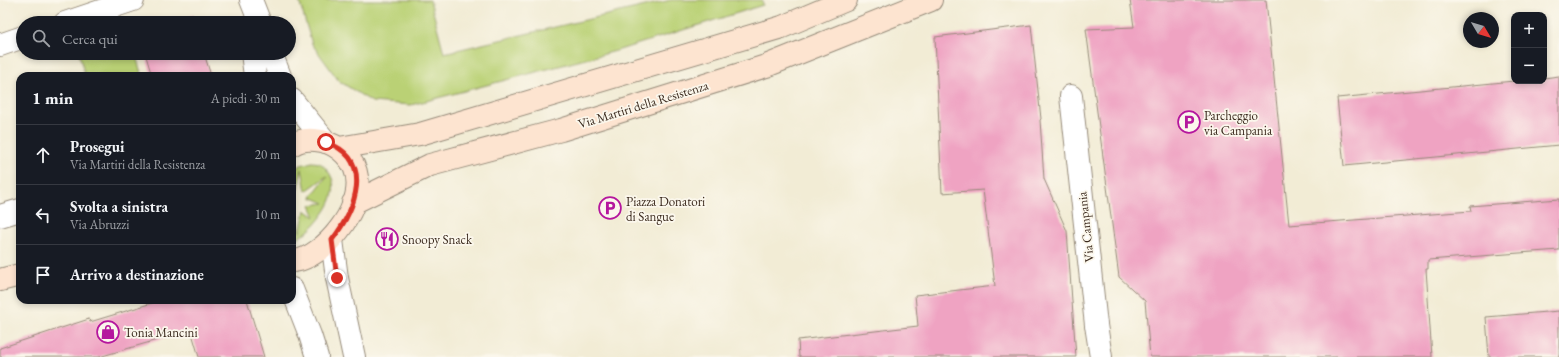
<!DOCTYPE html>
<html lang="it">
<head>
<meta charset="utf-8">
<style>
  :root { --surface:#171b24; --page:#242831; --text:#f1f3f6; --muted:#9ea1a6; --line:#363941 }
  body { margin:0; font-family:"EB Garamond",serif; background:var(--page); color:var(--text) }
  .controls { position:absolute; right:12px; top:12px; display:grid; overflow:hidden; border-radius:8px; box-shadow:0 2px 6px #0003 }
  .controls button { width:36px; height:36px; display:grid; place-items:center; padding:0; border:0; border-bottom:1px solid var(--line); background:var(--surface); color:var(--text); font:20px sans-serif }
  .compass { position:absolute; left:1463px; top:12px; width:36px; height:36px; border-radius:50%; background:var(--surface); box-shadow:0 2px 6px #0003; rotate:128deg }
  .stop { position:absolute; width:12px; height:12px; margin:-9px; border:3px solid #d93025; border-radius:50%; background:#fff }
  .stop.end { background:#d93025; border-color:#fff; box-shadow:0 1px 4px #0008 }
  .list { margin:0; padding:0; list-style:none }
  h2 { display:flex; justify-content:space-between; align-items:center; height:52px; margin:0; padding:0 16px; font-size:17px }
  h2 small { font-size:13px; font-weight:400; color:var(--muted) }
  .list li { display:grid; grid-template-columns:26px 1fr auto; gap:12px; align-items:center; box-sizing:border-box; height:60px; padding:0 16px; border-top:1px solid var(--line) }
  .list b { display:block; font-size:15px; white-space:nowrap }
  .list p { margin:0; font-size:13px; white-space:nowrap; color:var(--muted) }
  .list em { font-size:13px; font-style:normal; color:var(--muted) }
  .icon { flex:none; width:22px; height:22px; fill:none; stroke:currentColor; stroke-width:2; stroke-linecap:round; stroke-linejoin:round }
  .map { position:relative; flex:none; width:1559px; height:357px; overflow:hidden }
  .search { position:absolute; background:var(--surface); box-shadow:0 2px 6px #0003; left:16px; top:16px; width:280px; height:44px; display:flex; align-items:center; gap:10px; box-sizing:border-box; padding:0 14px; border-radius:22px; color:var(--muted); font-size:15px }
  .panel { position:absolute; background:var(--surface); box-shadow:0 2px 6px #0003; left:16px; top:72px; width:280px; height:232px; border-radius:12px }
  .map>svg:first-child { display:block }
  .green { fill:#bad175; stroke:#7a7e4a }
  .building { fill:#efa3c2 }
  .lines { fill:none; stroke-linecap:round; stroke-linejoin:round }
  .pedestrian-casing { stroke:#968b7a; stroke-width:24 }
  .minor-casing { stroke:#968b7a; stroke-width:24 }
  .tertiary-casing { stroke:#968b7a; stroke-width:24 }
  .secondary-casing { stroke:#968b7a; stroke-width:24 }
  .pedestrian { stroke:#fff; stroke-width:22 }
  .minor { stroke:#fff; stroke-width:22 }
  .tertiary { stroke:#fff; stroke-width:22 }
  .secondary { stroke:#fde4d0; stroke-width:22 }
  .route { stroke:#d93025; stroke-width:5 }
  .labels { text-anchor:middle; stroke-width:3.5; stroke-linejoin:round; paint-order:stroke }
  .street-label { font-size:13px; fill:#3b2a1e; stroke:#fbf7ec }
  .poi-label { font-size:13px; fill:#3b2a1e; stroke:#fbf7ec; text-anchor:start }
</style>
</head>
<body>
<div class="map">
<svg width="1559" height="357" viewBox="0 0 1559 357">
  <rect width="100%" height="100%" fill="#fbf7ec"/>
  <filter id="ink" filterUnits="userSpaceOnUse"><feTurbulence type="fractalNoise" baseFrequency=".025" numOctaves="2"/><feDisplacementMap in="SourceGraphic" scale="8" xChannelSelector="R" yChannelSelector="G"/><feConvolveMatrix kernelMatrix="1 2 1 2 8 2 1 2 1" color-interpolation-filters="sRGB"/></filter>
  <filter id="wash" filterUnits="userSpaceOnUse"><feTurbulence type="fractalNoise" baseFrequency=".012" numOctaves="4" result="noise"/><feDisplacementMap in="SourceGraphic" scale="16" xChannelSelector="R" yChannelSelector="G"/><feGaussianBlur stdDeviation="0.9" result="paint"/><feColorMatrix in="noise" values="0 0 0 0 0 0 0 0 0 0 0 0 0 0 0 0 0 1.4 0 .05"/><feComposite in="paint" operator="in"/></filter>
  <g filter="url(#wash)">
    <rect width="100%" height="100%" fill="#f2ecd5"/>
    <!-- green -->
    <path class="green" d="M299 0H430L444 53 671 0H762L763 5 616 51 411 105 372 102 339 81 312 44Z
      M79 53H135L142 76H85Z
      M312 162 320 163C343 181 333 203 317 222 311 229 302 238 292 239V214L296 211 300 232 305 210 315 217 310 205 325 203 311 197 327 176 306 191 302 169 297 191 292 189V171L301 165Z"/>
    <g id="blocks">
      <!-- building -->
      <path class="building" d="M1130 0H1266L1289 225 1471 211 1470 206 1559 199V250L1428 260V269H1426L1432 357H1150L1145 301 1119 277 1086 29 1134 27Z
        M193 15 195 23H168Z
        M1031 25 1041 119 1040 120 1044 179 1067 231 1076 357H799L798 340 918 326 915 295 995 286 983 190 942 193 935 37Z
        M145 53H204L211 76H152Z
        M1559 76V145L1344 166 1337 98 1514 81H1544V78Z
        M162 300H247L264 357H199L191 330 99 357H0V348L89 319 90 322Z
        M1559 311V357H1489L1486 317Z"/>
    </g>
  </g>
  <g filter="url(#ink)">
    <use href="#blocks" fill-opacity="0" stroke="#968b7a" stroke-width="1"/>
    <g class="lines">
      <!-- pedestrian casing -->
      <g class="pedestrian-casing">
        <path id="pedestrian" d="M1071 96 1096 325"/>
      </g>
      <!-- minor casing -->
      <g class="minor-casing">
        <path id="minor" d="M251 0 260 23
          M65 23 133 0
          M0 45 23 37
          M252 53 255 76
          M271 53 280 76
          M292 100 326 142
          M0 216 20 210
          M1096 325 1101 357"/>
      </g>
      <!-- tertiary casing -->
      <g class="tertiary-casing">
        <path id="tertiary" d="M332 240 337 278 354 357
          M292 289 310 335 317 357"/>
      </g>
      <!-- secondary casing -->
      <g class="secondary-casing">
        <path id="secondary" d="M292 145C300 139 312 139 322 141 332 143 338 147 345 154 375 183 345 230 320 249 312 255 302 261 292 261
          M339 148 420 134 782 27 846 0
          M353 203 430 165 561 130 766 66 931 0
          M0 280 20 275"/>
      </g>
      <!-- pedestrian -->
      <use href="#pedestrian" class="pedestrian"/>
      <!-- minor -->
      <use href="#minor" class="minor"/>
      <!-- tertiary -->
      <use href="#tertiary" class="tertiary"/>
      <!-- secondary -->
      <use href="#secondary" class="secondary"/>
    </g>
  </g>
  <g class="lines" filter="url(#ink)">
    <!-- route -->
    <path class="route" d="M326 142C376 160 355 210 332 240L337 278"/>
  </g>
  <!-- icons -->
  <defs>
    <g id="parking-ring" transform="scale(1.15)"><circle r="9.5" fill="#fbf7ec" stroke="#b5179e" stroke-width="1.5"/><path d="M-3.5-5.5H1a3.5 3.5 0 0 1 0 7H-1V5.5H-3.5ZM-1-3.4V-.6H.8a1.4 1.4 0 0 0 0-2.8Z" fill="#b5179e"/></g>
    <g id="restaurant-ring" transform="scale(1.15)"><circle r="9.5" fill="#fbf7ec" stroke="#b5179e" stroke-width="1.5"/><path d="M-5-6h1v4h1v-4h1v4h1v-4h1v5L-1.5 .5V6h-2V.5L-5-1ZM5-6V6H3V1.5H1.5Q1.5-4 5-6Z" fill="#b5179e"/></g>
    <g id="shop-ring" transform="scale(1.15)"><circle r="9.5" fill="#fbf7ec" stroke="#b5179e" stroke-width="1.5"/><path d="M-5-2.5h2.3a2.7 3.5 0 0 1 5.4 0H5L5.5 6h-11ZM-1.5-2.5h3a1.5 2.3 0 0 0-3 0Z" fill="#b5179e"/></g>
  </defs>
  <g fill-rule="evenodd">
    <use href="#parking-ring" x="1189" y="122"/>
    <use href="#parking-ring" x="610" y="208"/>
    <use href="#restaurant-ring" x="387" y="239"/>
    <use href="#shop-ring" x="108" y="332"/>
  </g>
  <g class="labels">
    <!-- street labels -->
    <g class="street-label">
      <text transform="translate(643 104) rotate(-17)" y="5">Via Martiri della Resistenza</text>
      <text transform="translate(1085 227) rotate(-96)" y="5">Via Campania</text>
    </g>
    <!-- poi labels -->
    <g class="poi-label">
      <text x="1204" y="120">Parcheggio<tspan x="1204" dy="15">via Campania</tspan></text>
      <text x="626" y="206">Piazza Donatori<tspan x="626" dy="15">di Sangue</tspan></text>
      <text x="402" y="244">Snoopy Snack</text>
      <text x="124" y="337">Tonia Mancini</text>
    </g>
  </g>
</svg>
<div class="controls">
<button>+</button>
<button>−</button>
</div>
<svg class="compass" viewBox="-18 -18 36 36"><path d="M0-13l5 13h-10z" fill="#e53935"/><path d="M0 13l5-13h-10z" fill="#9ea1a6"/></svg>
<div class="stop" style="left:326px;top:142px"></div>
<div class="stop end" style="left:337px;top:278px"></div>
<div class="search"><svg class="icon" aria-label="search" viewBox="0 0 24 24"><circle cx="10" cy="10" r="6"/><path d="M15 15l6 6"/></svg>Cerca qui</div>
<section class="panel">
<h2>1 min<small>A piedi · 30 m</small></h2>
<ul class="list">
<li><svg class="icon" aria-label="ahead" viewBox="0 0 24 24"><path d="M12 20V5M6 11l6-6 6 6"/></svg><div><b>Prosegui</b><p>Via Martiri della Resistenza</p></div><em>20 m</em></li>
<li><svg class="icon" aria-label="left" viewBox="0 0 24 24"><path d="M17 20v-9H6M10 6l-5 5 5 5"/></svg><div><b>Svolta a sinistra</b><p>Via Abruzzi</p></div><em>10 m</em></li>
<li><svg class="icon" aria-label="arrive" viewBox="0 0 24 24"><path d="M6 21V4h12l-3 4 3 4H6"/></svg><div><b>Arrivo a destinazione</b></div></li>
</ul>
</section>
</div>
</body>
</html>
